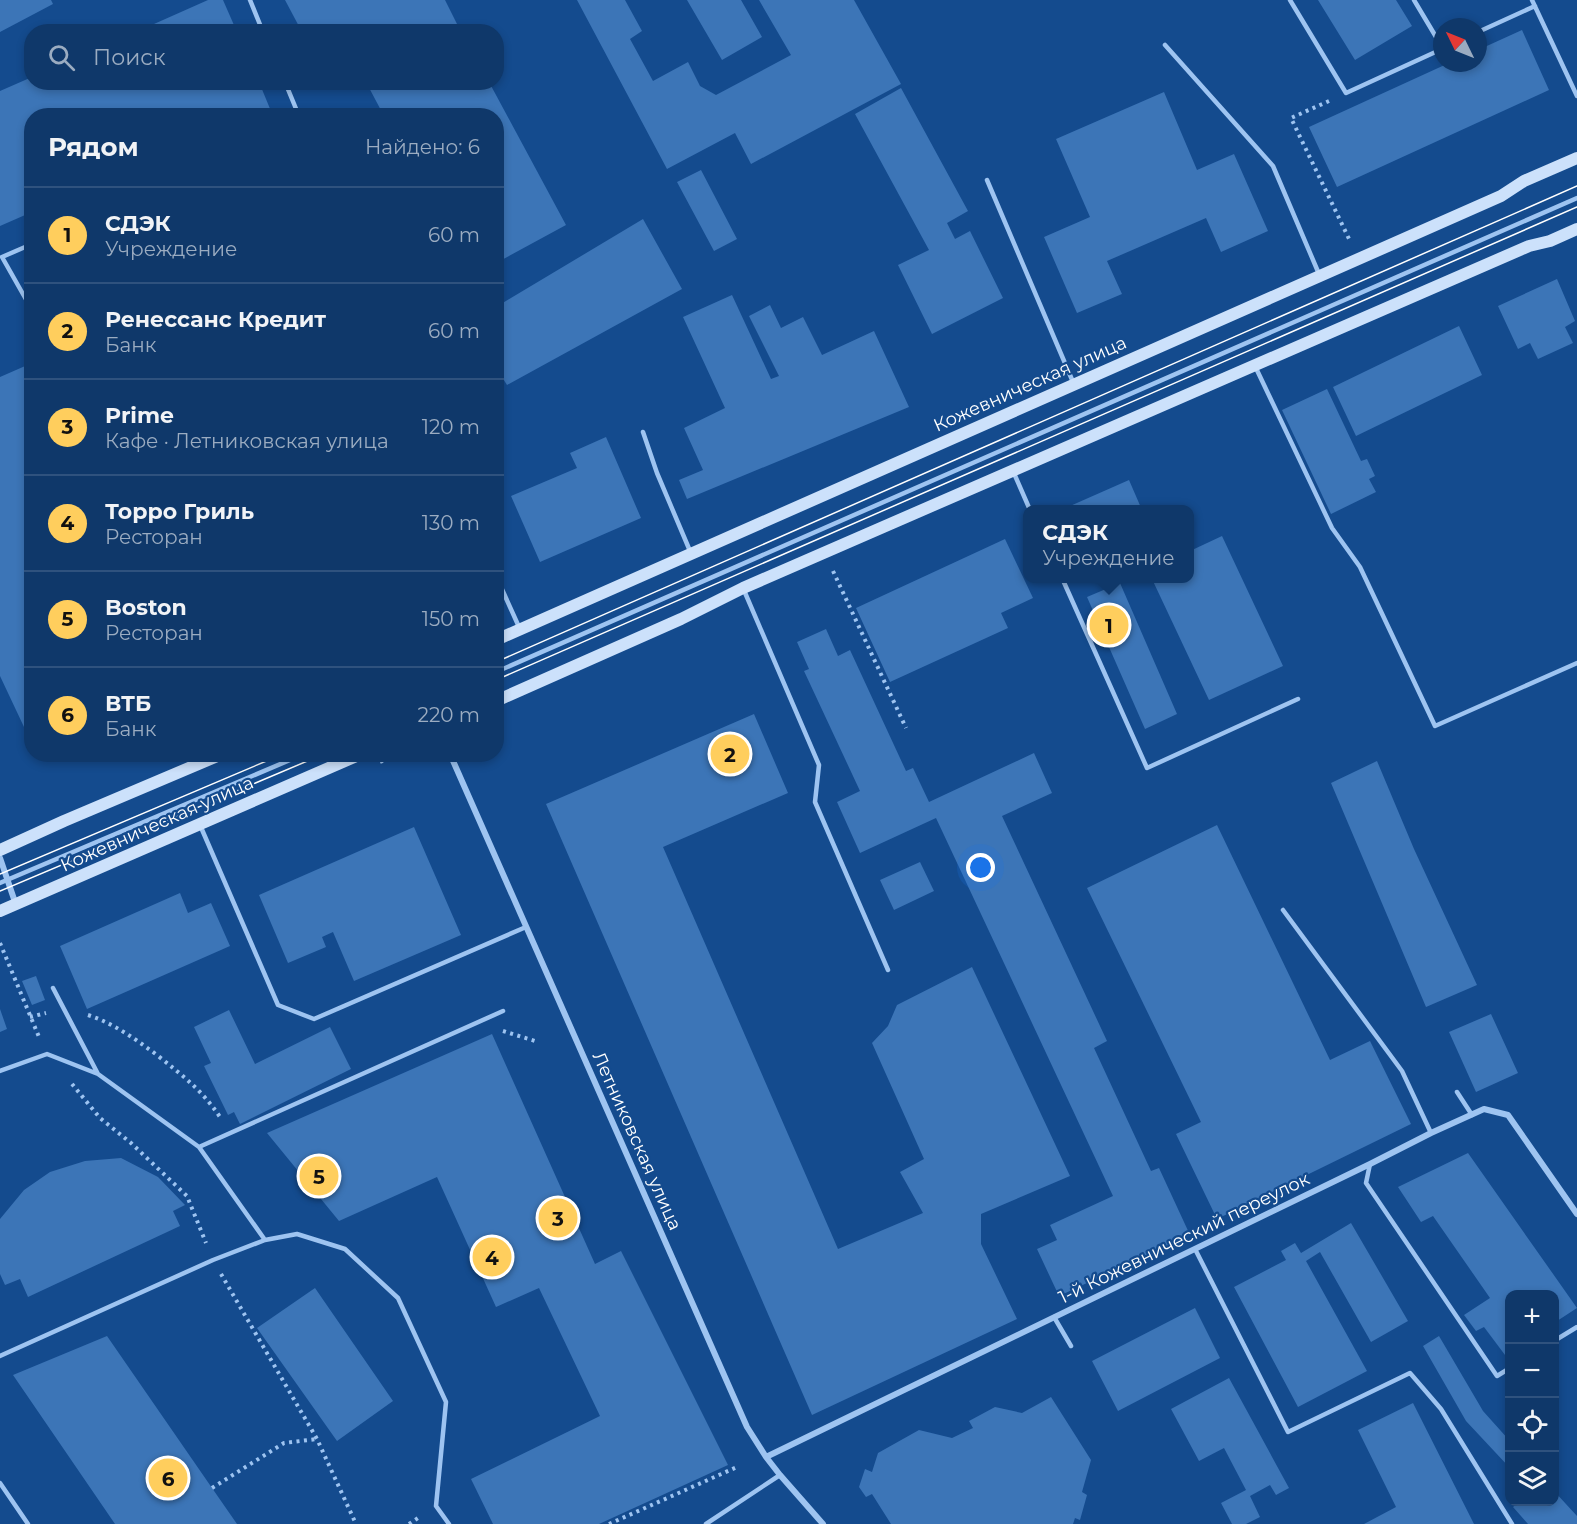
<!DOCTYPE html>
<html lang="ru">
<head>
<meta charset="utf-8">
<style>
  :root { --surface:#0f386a; --page:#183f70; --text:#f1f3f6; --muted:#9bacc1; --line:#2f527e; --accent:#ffce5d }
  body { margin:0; font-family:Montserrat,sans-serif; background:var(--page); color:var(--text) }
  .controls { position:absolute; right:18px; bottom:18px; display:grid; overflow:hidden; border-radius:12px; box-shadow:0 3px 9px #0003 }
  .controls button { width:54px; height:54px; display:grid; place-items:center; padding:0; border:0; border-bottom:2px solid var(--line); background:var(--surface); color:var(--text); font:30px sans-serif }
  .compass { position:absolute; left:1433px; top:18px; width:54px; height:54px; border-radius:50%; background:var(--surface); box-shadow:0 3px 9px #0003; rotate:313deg }
  .you { position:absolute; left:981px; top:868px; width:21px; height:21px; margin:-15px; border:4px solid #fff; border-radius:50%; background:#1a73e8; box-shadow:0 0 0 9px #1a73e833 }
  .badge { display:grid; place-items:center; width:39px; height:39px; border-radius:50%; background:var(--accent); color:#111; font-size:20px; font-weight:700 }
  .pin { position:absolute; translate:-50% -50%; border:3px solid #fff; box-shadow:0 2px 6px #0006 }
  .popup { position:absolute; left:1023px; top:505px; width:171px; height:78px; box-sizing:border-box; display:grid; place-content:center; border-radius:12px; background:var(--surface); filter:drop-shadow(0 2px 4px #0005); font-size:20px; white-space:nowrap; color:var(--muted) }
  .popup b { font-size:22px; color:var(--text) }
  .popup::after { content:''; position:absolute; left:50%; top:100%; margin-left:-12px; border:12px solid transparent; border-top-color:var(--surface) }
  .list { margin:0; padding:0; list-style:none }
  h2 { display:flex; justify-content:space-between; align-items:center; height:78px; margin:0; padding:0 24px; font-size:26px }
  h2 small { font-size:20px; font-weight:400; color:var(--muted) }
  .list li { display:grid; grid-template-columns:39px 1fr auto; gap:18px; align-items:center; box-sizing:border-box; height:96px; padding:0 24px; border-top:2px solid var(--line) }
  .list b { display:block; font-size:22px; white-space:nowrap }
  .list p { margin:0; font-size:20px; white-space:nowrap; color:var(--muted) }
  .list em { font-size:20px; font-style:normal; color:var(--muted) }
  .icon { flex:none; width:33px; height:33px; fill:none; stroke:currentColor; stroke-width:2; stroke-linecap:round; stroke-linejoin:round }
  .map { position:relative; flex:none; width:1577px; height:1524px; overflow:hidden }
  .search { position:absolute; background:var(--surface); box-shadow:0 3px 9px #0003; left:24px; top:24px; width:480px; height:66px; display:flex; align-items:center; gap:15px; box-sizing:border-box; padding:0 21px; border-radius:24px; color:var(--muted); font-size:22px }
  .panel { position:absolute; background:var(--surface); box-shadow:0 3px 9px #0003; left:24px; top:108px; width:480px; height:654px; border-radius:24px }
  .map>svg:first-child { display:block }
  .building { fill:#3c75b7 }
  .lines { fill:none; stroke-linecap:round; stroke-linejoin:round }
  .path { stroke:#9ec4f1; stroke-width:4; stroke-dasharray:3 4.5; stroke-linecap:butt }
  .lane { stroke:#9ec4f1; stroke-width:4.5 }
  .street { stroke:#9ec4f1; stroke-width:6 }
  .secondary { stroke:#cce1fb; stroke-width:12 }
  .tram { stroke:#fff; stroke-width:1.5 }
  .labels { text-anchor:middle; stroke-width:4.5; stroke-linejoin:round; paint-order:stroke }
  .street-label { font-size:18px; fill:#fff; stroke:#144b8e }
</style>
</head>
<body>
<div class="map">
<svg width="1577" height="1524" viewBox="0 0 1577 1524">
  <rect width="100%" height="100%" fill="#144b8e"/>
  <!-- building -->
  <path class="building" d="M0 0H51L53 4 0 32Z
    M208 0H223L237 32H136Z
    M285 0H445L461 32H302Z
    M577 0H625L642 31 630 39 653 81 688 62 700 86 716 95 791 55 759 0H854L901 84 751 164 735 133 667 169Z
    M687 0H741L762 37 722 60Z
    M1318 0H1396L1412 26 1355 60Z
    M1522 30 1549 90 1337 187 1309 127 1449 63H1478V50Z
    M32 77V82H259L273 116H32V212L0 226V91Z
    M366 82H489L566 225 496 263V116H384Z
    M901 88 968 211 947 223 955 239 970 231 1003 298 932 334 898 265 929 250 855 114Z
    M1164 92 1197 170 1234 154 1268 231 1221 252 1206 218 1107 261 1122 294 1077 313 1044 237 1090 217 1056 139Z
    M701 170 737 239 714 251 677 182Z
    M643 219 682 289 507 385 497 369 496 370V307Z
    M1557 279 1575 321 1565 327 1573 343 1538 359 1530 343 1518 349 1498 306Z
    M732 295 771 379 779 376 749 316 770 305 781 328 803 317 822 355 874 331 909 407 687 499 679 480 703 470 684 428 725 408 683 317Z
    M1459 326 1482 375 1356 436 1333 387Z
    M32 363V460L27 462 32 474V744L0 676V377Z
    M1327 389 1361 461 1367 459 1375 476 1369 479 1376 492 1331 514 1282 410Z
    M606 437 641 518 540 562 511 496 577 468 570 453Z
    M1129 480 1142 510H1061Z
    M1222 536 1283 666 1209 700 1152 579H1190V551Z
    M1005 539 1033 598 1001 613 1008 628 890 682 856 608Z
    M1120 583 1177 714 1145 729 1087 597Z
    M826 629 838 656 850 650 906 771 913 768 929 802 1034 753 1052 793 1002 816 1107 1041 1094 1048 1151 1171 1159 1168 1190 1235 1059 1296 1037 1249 1057 1240 1050 1225 1113 1196 936 818 860 853 837 802 860 791 804 671 809 669 797 642Z
    M754 714 788 793 663 847 838 1249 923 1213 900 1172 924 1159 872 1043 888 1026 897 1005 972 967 1070 1176 981 1214V1244L1017 1319 812 1415 546 804Z
    M1377 761 1414 849 1477 985 1426 1007 1331 783Z
    M1217 825 1330 1060 1370 1041 1411 1124 1217 1219 1176 1134 1201 1122 1087 888Z
    M414 827 461 935 354 981 333 932 322 937 326 947 288 963 259 895Z
    M920 862 934 891 894 910 880 880Z
    M180 893 188 913 211 903 230 946 87 1009 60 946Z
    M36 976 45 1000 32 1005 22 981Z
    M0 1009 7 1029 0 1032Z
    M229 1010 255 1064 330 1027 351 1069 240 1124 234 1112 228 1115 204 1066 211 1063 194 1027Z
    M1491 1014 1518 1073 1476 1092 1449 1032Z
    M492 1034 595 1264 621 1251 728 1465 599 1524H493L471 1479 600 1416 539 1288 496 1307 437 1177 339 1221 267 1133Z
    M1468 1153 1577 1308 1554 1323V1294H1509V1352L1505 1355 1484 1327 1476 1331 1464 1315 1490 1298 1433 1216 1421 1222 1398 1187Z
    M121 1158 158 1177 185 1205 173 1211 180 1226 28 1297 20 1279 5 1285 0 1274V1219L24 1190 50 1172 85 1161Z
    M1351 1223 1408 1321 1371 1342 1320 1252 1306 1261 1367 1371 1298 1407 1234 1287 1286 1260 1281 1251 1295 1243 1301 1253Z
    M315 1288 393 1401 337 1441 257 1328Z
    M1195 1308 1220 1358 1118 1411 1092 1361Z
    M107 1336 212 1488 237 1524H115L13 1375Z
    M1439 1336 1483 1411 1509 1440V1467L1466 1421 1423 1346Z
    M1229 1378 1289 1488 1276 1495 1270 1485 1250 1496 1260 1517 1246 1524H1232L1221 1503 1246 1490 1224 1448 1199 1461 1171 1409Z
    M1051 1397 1091 1460 1082 1492 1087 1495 1080 1520 1075 1518 1073 1524H891L872 1494 866 1497 859 1487 865 1469 872 1472 878 1453 919 1430 952 1438 973 1428 969 1421 995 1407 1022 1413Z
    M1413 1403 1474 1524H1364L1396 1507 1358 1430Z
    M1554 1491 1577 1516V1524H1528L1513 1507 1519 1502H1554Z"/>
  <g class="lines">
    <!-- path -->
    <path class="path" d="M1329 101 1291 118 1350 241
      M833 571 906 728
      M380 762 399 754
      M0 943 39 1037
      M88 1015C115 1024 135 1039 157 1055 183 1076 201 1089 220 1117
      M30 1017 46 1013
      M503 1031 535 1041
      M72 1084 100 1118 131 1143 187 1196 206 1243
      M221 1274 317 1439 356 1524
      M212 1488 284 1443 317 1439
      M409 1524 421 1516
      M609 1524 737 1467"/>
    <!-- lane -->
    <path class="lane" d="M250 0 263 32
      M1290 0 1346 93 1442 49
      M1414 0 1442 47
      M1532 0 1577 96
      M1478 32 1535 6
      M1165 45 1273 166 1319 274
      M285 82 299 116
      M987 180 1073 382
      M32 244 2 257 32 310
      M1255 366 1332 528 1360 567 1435 726 1577 663
      M643 432 657 473 690 551
      M1013 471 1030 510
      M496 576 519 627
      M1062 578 1147 768 1298 699
      M743 588 819 765 815 802 888 970
      M496 672 1577 198
      M200 825 278 1005 314 1019 526 927
      M0 883 304 754
      M1283 910 1402 1071 1431 1133
      M53 988 98 1074 199 1147 265 1240 297 1234 345 1249 398 1298 446 1402 436 1506 449 1524
      M0 1071 47 1054 98 1074
      M1457 1092 1472 1115
      M199 1147 503 1011
      M1370 1164 1366 1183 1497 1376 1510 1368
      M1195 1249 1288 1432 1410 1373 1441 1409 1512 1524
      M1054 1317 1071 1346
      M1554 1341 1577 1327
      M0 1356 213 1260 265 1240
      M0 1483 28 1524
      M706 1524 780 1475"/>
    <!-- street -->
    <path class="street" d="M450 754 747 1427 766 1457 780 1475 823 1524
      M0 858 16 905
      M766 1457 1370 1164 1431 1133 1484 1109 1508 1115 1577 1214"/>
    <!-- secondary -->
    <path class="secondary" d="M496 640 1501 196 1524 181 1577 158
      M496 701 681 619 743 588 1529 246 1550 241 1577 229
      M0 850 64 821 222 754
      M0 911 361 754"/>
    <!-- tram -->
    <path class="tram" d="M496 662 1577 186
      M496 680 1577 207
      M0 874 283 754
      M0 891 324 754"/>
  </g>
  <g class="labels">
    <!-- street labels -->
    <g class="street-label">
      <text transform="translate(1030 384) rotate(-24)" y="6">Кожевническая улица</text>
      <text transform="translate(157 824) rotate(-24)" y="6">Кожевническая улица</text>
      <text transform="translate(637 1141) rotate(66)" y="6">Летниковская улица</text>
      <text transform="translate(1184 1238) rotate(-26)" y="6">1-й Кожевнический переулок</text>
    </g>
  </g>
</svg>
<div class="controls">
<button>+</button>
<button>−</button>
<button><svg class="icon" aria-label="locate" viewBox="0 0 24 24"><circle cx="12" cy="12" r="6"/><path d="M12 2v4M12 18v4M2 12h4M18 12h4"/></svg></button>
<button><svg class="icon" aria-label="layers" viewBox="0 0 24 24"><path d="M12 4l9 5-9 5-9-5zM3 14l9 5 9-5"/></svg></button>
</div>
<svg class="compass" viewBox="-18 -18 36 36"><path d="M0-13l5 13h-10z" fill="#e53935"/><path d="M0 13l5-13h-10z" fill="#9bacc1"/></svg>
<div class="you"></div>
<div class="pin badge" style="left:1109px;top:625px">1</div>
<div class="popup"><b>СДЭК</b>Учреждение</div>
<div class="pin badge" style="left:730px;top:754px">2</div>
<div class="pin badge" style="left:558px;top:1218px">3</div>
<div class="pin badge" style="left:492px;top:1257px">4</div>
<div class="pin badge" style="left:319px;top:1176px">5</div>
<div class="pin badge" style="left:168px;top:1478px">6</div>
<div class="search"><svg class="icon" aria-label="search" viewBox="0 0 24 24"><circle cx="10" cy="10" r="6"/><path d="M15 15l6 6"/></svg>Поиск</div>
<section class="panel">
<h2>Рядом<small>Найдено: 6</small></h2>
<ul class="list">
<li><span class="badge">1</span><div><b>СДЭК</b><p>Учреждение</p></div><em>60 m</em></li>
<li><span class="badge">2</span><div><b>Ренессанс Кредит</b><p>Банк</p></div><em>60 m</em></li>
<li><span class="badge">3</span><div><b>Prime</b><p>Кафе · Летниковская улица</p></div><em>120 m</em></li>
<li><span class="badge">4</span><div><b>Торро Гриль</b><p>Ресторан</p></div><em>130 m</em></li>
<li><span class="badge">5</span><div><b>Boston</b><p>Ресторан</p></div><em>150 m</em></li>
<li><span class="badge">6</span><div><b>ВТБ</b><p>Банк</p></div><em>220 m</em></li>
</ul>
</section>
</div>
</body>
</html>
